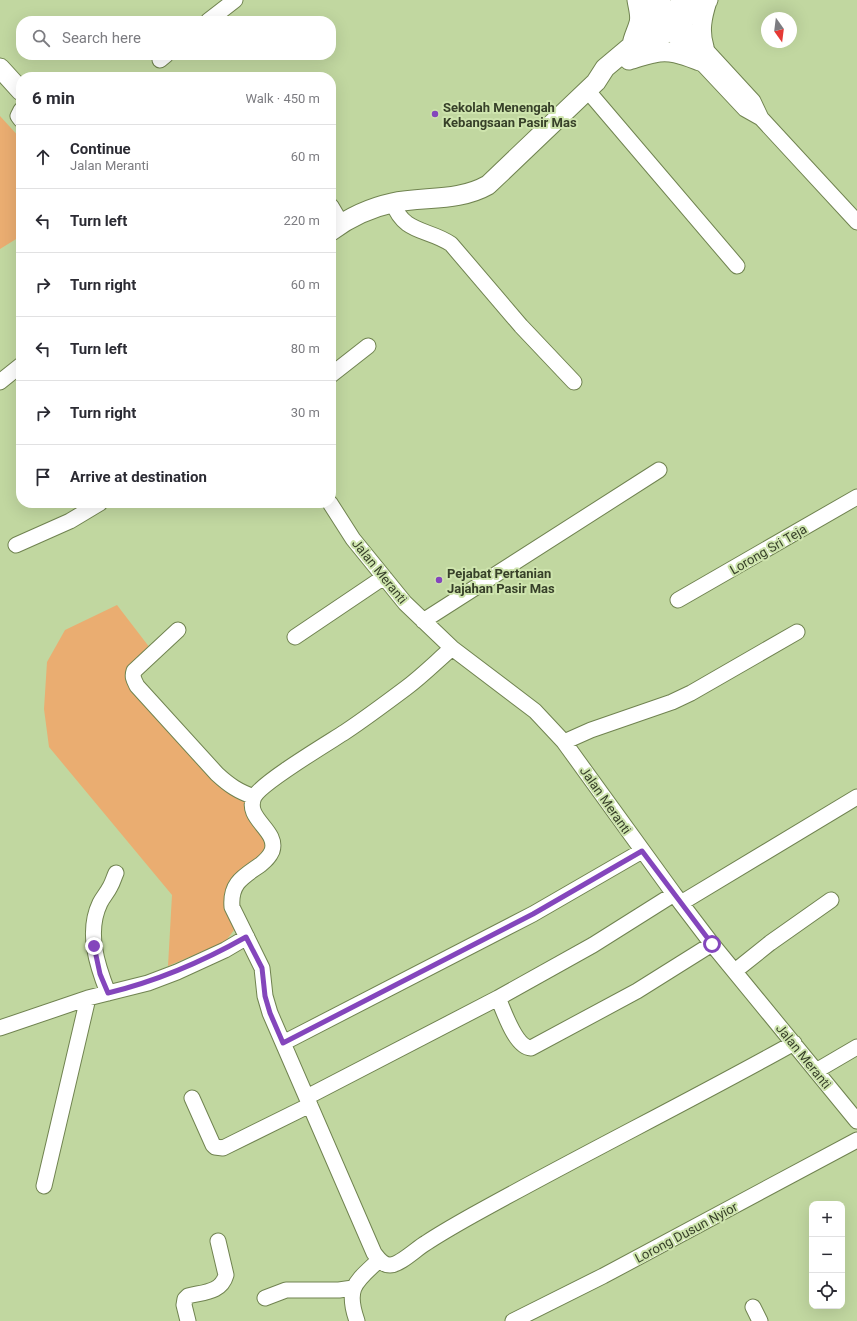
<!DOCTYPE html>
<html lang="en">
<head>
<meta charset="utf-8">
<style>
  :root { --surface:#fff; --page:#f7f7f7; --text:#2b2b33; --muted:#7c7c81; --line:#e1e1e2 }
  body { margin:0; font-family:Roboto,sans-serif; background:var(--page); color:var(--text) }
  .controls { position:absolute; right:12px; bottom:12px; display:grid; overflow:hidden; border-radius:8px; box-shadow:0 4px 16px #0002 }
  .controls button { width:36px; height:36px; display:grid; place-items:center; padding:0; border:0; border-bottom:1px solid var(--line); background:var(--surface); color:var(--text); font:20px sans-serif }
  .compass { position:absolute; left:761px; top:12px; width:36px; height:36px; border-radius:50%; background:var(--surface); box-shadow:0 4px 16px #0002; rotate:166deg }
  .stop { position:absolute; width:12px; height:12px; margin:-9px; border:3px solid #8446bc; border-radius:50%; background:#fff }
  .stop.end { background:#8446bc; border-color:#fff; box-shadow:0 1px 4px #0008 }
  .list { margin:0; padding:0; list-style:none }
  h2 { display:flex; justify-content:space-between; align-items:center; height:52px; margin:0; padding:0 16px; font-size:17px }
  h2 small { font-size:13px; font-weight:400; color:var(--muted) }
  .list li { display:grid; grid-template-columns:26px 1fr auto; gap:12px; align-items:center; box-sizing:border-box; height:64px; padding:0 16px; border-top:1px solid var(--line) }
  .list b { display:block; font-size:15px; white-space:nowrap }
  .list p { margin:0; font-size:13px; white-space:nowrap; color:var(--muted) }
  .list em { font-size:13px; font-style:normal; color:var(--muted) }
  .icon { flex:none; width:22px; height:22px; fill:none; stroke:currentColor; stroke-width:2; stroke-linecap:round; stroke-linejoin:round }
  .map { position:relative; flex:none; width:857px; height:1321px; overflow:hidden }
  .search { position:absolute; background:var(--surface); box-shadow:0 4px 16px #0002; left:16px; top:16px; width:320px; height:44px; display:flex; align-items:center; gap:10px; box-sizing:border-box; padding:0 14px; border-radius:16px; color:var(--muted); font-size:15px }
  .panel { position:absolute; background:var(--surface); box-shadow:0 4px 16px #0002; left:16px; top:72px; width:320px; height:436px; border-radius:16px }
  .map>svg:first-child { display:block }
  .green { fill:#eaad71 }
  .lines { fill:none; stroke-linecap:round; stroke-linejoin:round }
  .minor-casing { stroke:#708350; stroke-width:17 }
  .major-casing { stroke:#708350; stroke-width:21 }
  .minor { stroke:#fff; stroke-width:15 }
  .major { stroke:#fff; stroke-width:19 }
  .route { stroke:#8446bc; stroke-width:5 }
  .poi-dot { fill:#8446bc; stroke:#cee4ad; stroke-width:1.5 }
  .labels { text-anchor:middle; stroke-width:4; stroke-linejoin:round; paint-order:stroke }
  .poi-label { font-size:13px; font-weight:bold; fill:#374029; stroke:#cee4ad; text-anchor:start }
  .street-label { font-size:13px; fill:#374029; stroke:#cee4ad }
</style>
</head>
<body>
<div class="map">
<svg width="857" height="1321" viewBox="0 0 857 1321">
  <rect width="100%" height="100%" fill="#c1d7a0"/>
  <!-- green -->
  <path class="green" d="M0 116 21 139V236L0 249Z
    M117 605 150 648 125 675 220 787 248 801 268 849 262 858 228 884 227 891 233 917 234 930 225 942 168 966 172 895 49 747 44 709 47 662 65 630Z"/>
  <g class="lines">
    <!-- minor casing -->
    <g class="minor-casing">
      <path id="minor" d="M643 0 669 31 700 61 745 109 761 118
        M660 0 753 101 761 118 857 222
        M208 21 235 0
        M160 60 166 55
        M587 90 737 266
        M21 110 18 116 21 120
        M393 203C404 234 427 228 451 244L521 326 574 382
        M331 206 341 223
        M331 375 368 346
        M0 382 21 365
        M330 503 353 539 405 603 452 648 535 711 564 742 674 894 712 944 857 1121
        M16 545 70 521 100 503
        M678 600 857 497
        M423 621 659 470
        M178 630 134 671C132 677 134 680 137 686L217 774C230 786 238 791 254 797
        M295 637 384 577
        M452 648C437 661 422 676 406 688 386 703 366 718 345 732 328 743 261 783 254 797 244 819 279 830 272 851 269 858 265 861 260 865 243 877 230 883 232 907L262 968 265 996 270 1013 374 1253C378 1258 382 1265 390 1265 400 1265 417 1248 426 1243 441 1233 457 1224 473 1215 579 1156 688 1102 794 1043
        M564 742 591 730 672 702 691 693 797 632
        M681 903 857 797
        M735 971 770 943 831 900
        M108 993C97 965 86 932 100 903 103 897 107 893 110 887 113 882 114 877 116 873
        M498 998C504 1011 515 1047 531 1048L637 991 712 944
        M0 1028 88 998 148 983 177 972 225 950 247 937
        M283 1043 533 914 642 851
        M816 1071 857 1047
        M307 1097 498 998 593 945 674 894
        M192 1098 213 1145 215 1147 223 1148 310 1105
        M44 1186 88 998
        M265 1298 286 1290H339L353 1288
        M753 1307 760 1321
        M188 1321 184 1305 185 1299 188 1296C203 1292 221 1293 226 1275L218 1241
        M357 1321C345 1287 356 1282 379 1260
        M513 1321 603 1276 857 1140"/>
    </g>
    <!-- major casing -->
    <g class="major-casing">
      <path id="major" d="M632 45C633 37 637 31 639 23 641 16 638 7 637 0
        M647 47 708 0
        M704 47C699 31 702 17 707 1
        M629 60C637 58 646 54 654 53 670 49 684 55 700 61
        M0 68 21 91
        M331 231C350 217 369 208 392 203 424 196 458 202 488 185L596 82 605 68 686 0"/>
    </g>
    <!-- minor -->
    <use href="#minor" class="minor"/>
    <!-- major -->
    <use href="#major" class="major"/>
  </g>
  <g class="lines">
    <!-- route -->
    <path class="route" d="M94 946 100 974 108 993C157 981 202 962 246 937L262 968 265 996 270 1013 283 1043 533 914 642 851 712 944"/>
  </g>
  <!-- markers -->
  <g class="poi-dot">
    <circle cx="435" cy="114" r="4"/>
    <circle cx="439" cy="580" r="4"/>
  </g>
  <g class="labels">
    <!-- poi labels -->
    <g class="poi-label">
      <text x="443" y="112">Sekolah Menengah<tspan x="443" dy="15">Kebangsaan Pasir Mas</tspan></text>
      <text x="447" y="578">Pejabat Pertanian<tspan x="447" dy="15">Jajahan Pasir Mas</tspan></text>
    </g>
    <!-- street labels -->
    <g class="street-label">
      <text transform="translate(768 549) rotate(-30)" y="5">Lorong Sri Teja</text>
      <text transform="translate(380 571) rotate(51)" y="5">Jalan Meranti</text>
      <text transform="translate(606 800) rotate(55)" y="5">Jalan Meranti</text>
      <text transform="translate(804 1056) rotate(51)" y="5">Jalan Meranti</text>
      <text transform="translate(686 1232) rotate(-28)" y="5">Lorong Dusun Nyior</text>
    </g>
  </g>
</svg>
<div class="controls">
<button>+</button>
<button>−</button>
<button><svg class="icon" aria-label="locate" viewBox="0 0 24 24"><circle cx="12" cy="12" r="6"/><path d="M12 2v4M12 18v4M2 12h4M18 12h4"/></svg></button>
</div>
<svg class="compass" viewBox="-18 -18 36 36"><path d="M0-13l5 13h-10z" fill="#e53935"/><path d="M0 13l5-13h-10z" fill="#7c7c81"/></svg>
<div class="stop" style="left:712px;top:944px"></div>
<div class="stop end" style="left:94px;top:946px"></div>
<div class="search"><svg class="icon" aria-label="search" viewBox="0 0 24 24"><circle cx="10" cy="10" r="6"/><path d="M15 15l6 6"/></svg>Search here</div>
<section class="panel">
<h2>6 min<small>Walk · 450 m</small></h2>
<ul class="list">
<li><svg class="icon" aria-label="ahead" viewBox="0 0 24 24"><path d="M12 20V5M6 11l6-6 6 6"/></svg><div><b>Continue</b><p>Jalan Meranti</p></div><em>60 m</em></li>
<li><svg class="icon" aria-label="left" viewBox="0 0 24 24"><path d="M17 20v-9H6M10 6l-5 5 5 5"/></svg><div><b>Turn left</b></div><em>220 m</em></li>
<li><svg class="icon" aria-label="right" viewBox="0 0 24 24"><path d="M7 20v-9h11M14 6l5 5-5 5"/></svg><div><b>Turn right</b></div><em>60 m</em></li>
<li><svg class="icon" aria-label="left" viewBox="0 0 24 24"><path d="M17 20v-9H6M10 6l-5 5 5 5"/></svg><div><b>Turn left</b></div><em>80 m</em></li>
<li><svg class="icon" aria-label="right" viewBox="0 0 24 24"><path d="M7 20v-9h11M14 6l5 5-5 5"/></svg><div><b>Turn right</b></div><em>30 m</em></li>
<li><svg class="icon" aria-label="arrive" viewBox="0 0 24 24"><path d="M6 21V4h12l-3 4 3 4H6"/></svg><div><b>Arrive at destination</b></div></li>
</ul>
</section>
</div>
</body>
</html>
